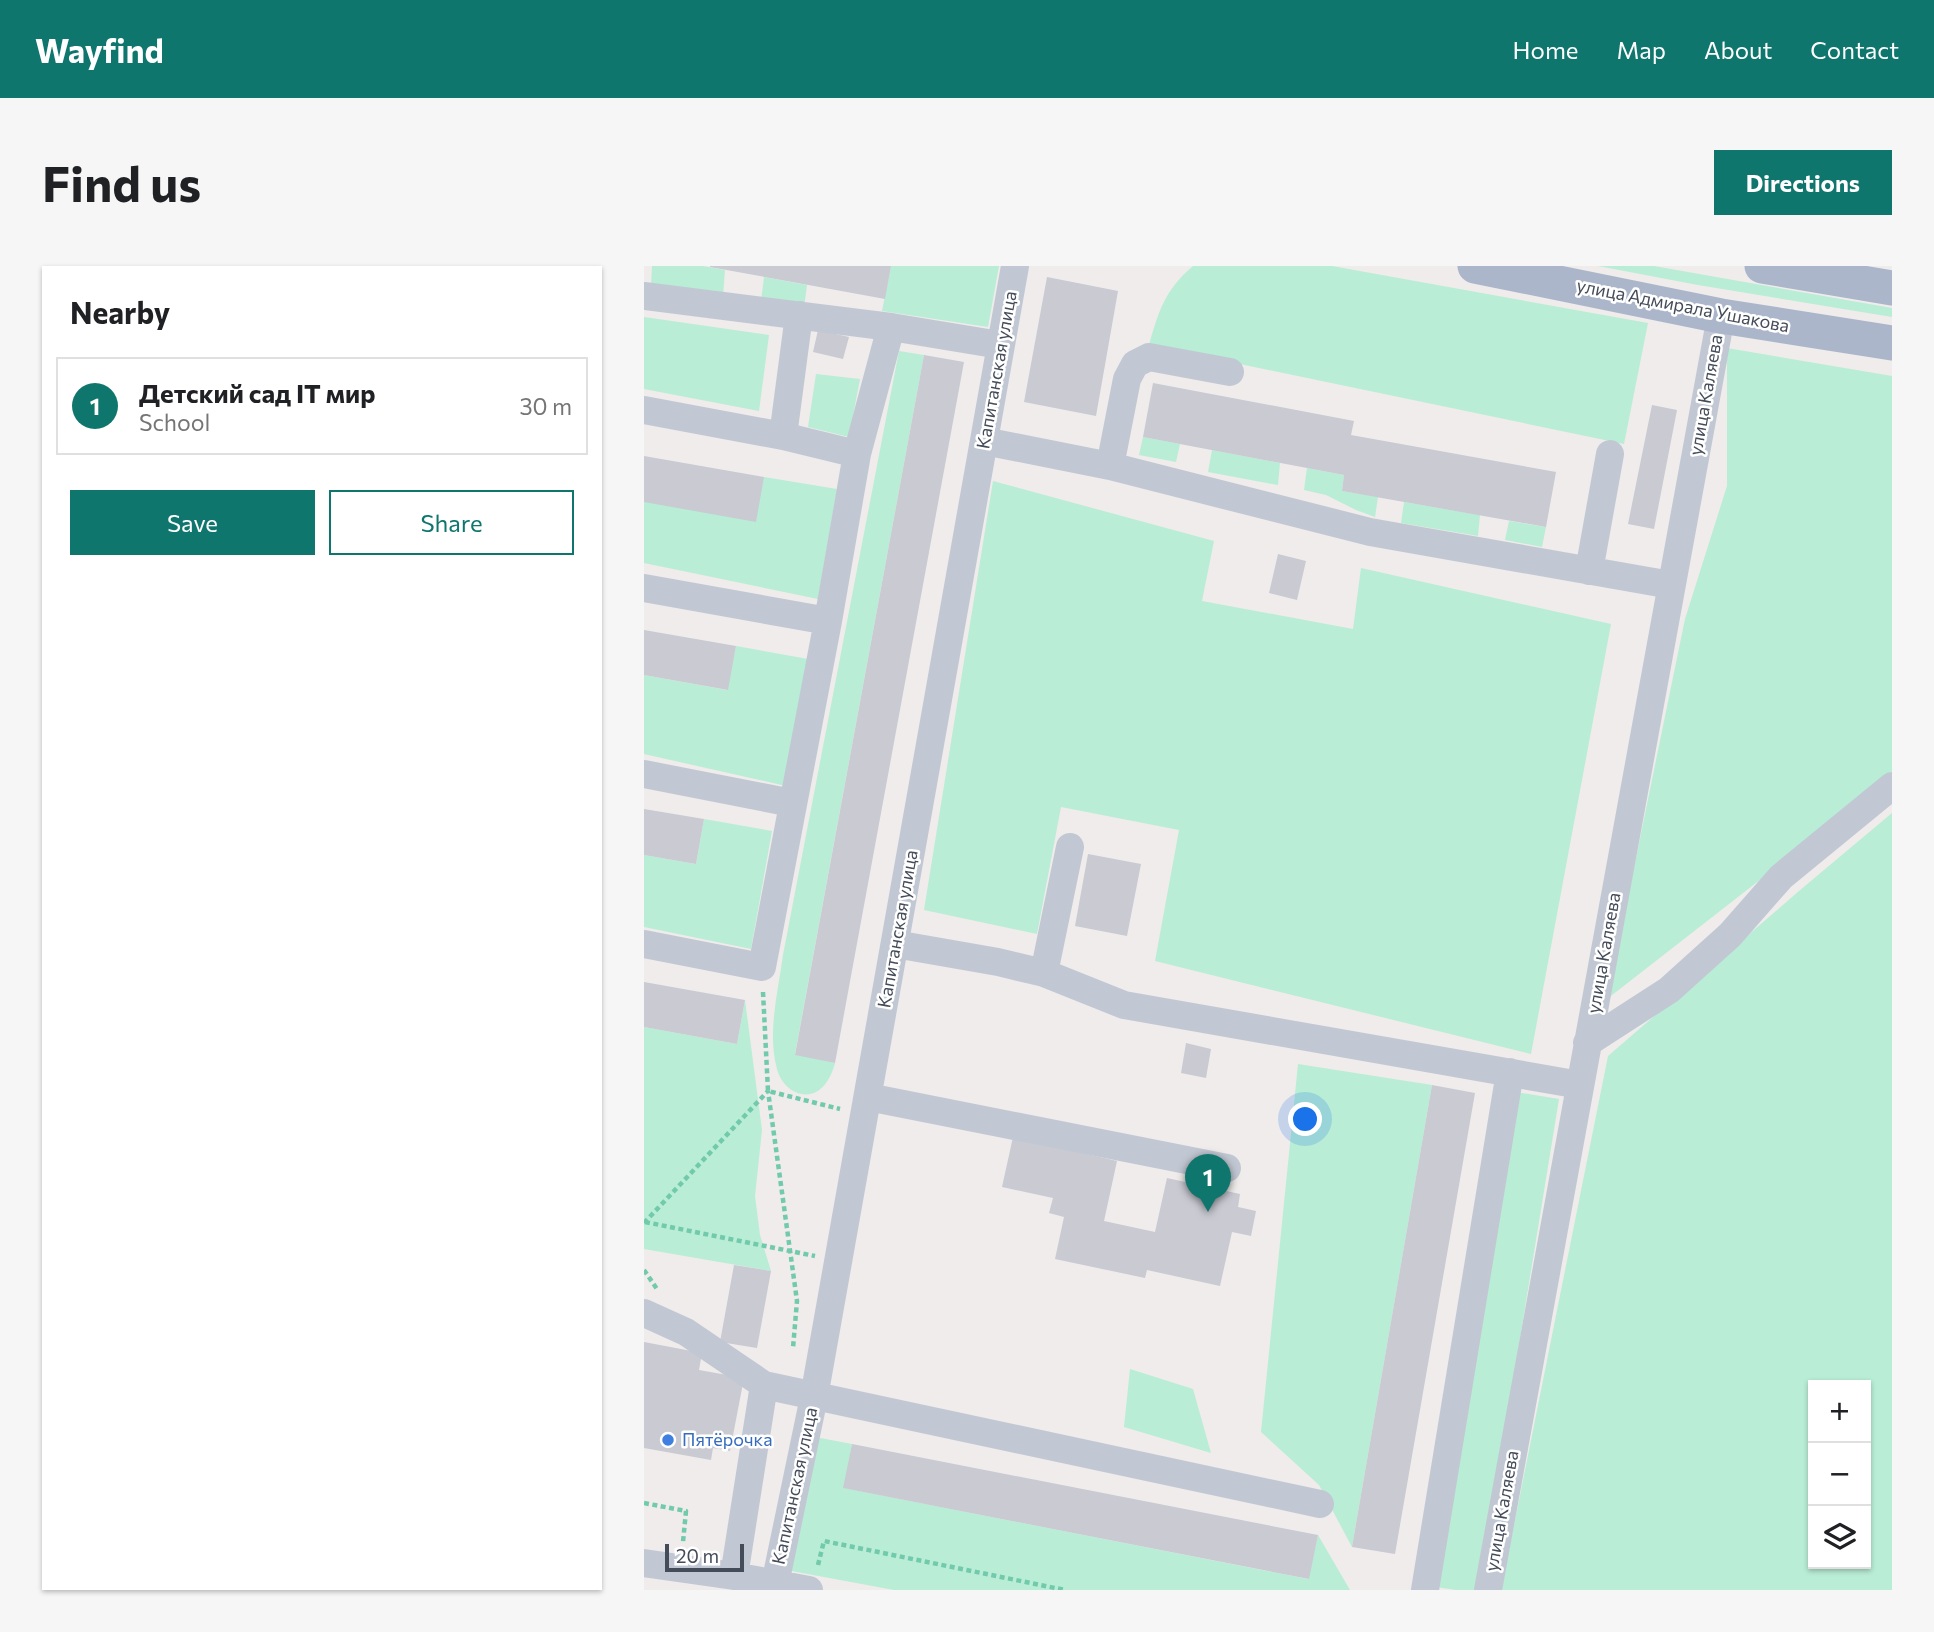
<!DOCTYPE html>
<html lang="en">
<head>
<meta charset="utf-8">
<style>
  :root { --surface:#fff; --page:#f6f6f6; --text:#202124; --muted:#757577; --line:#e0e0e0; --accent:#0f766e }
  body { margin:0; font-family:Commissioner,sans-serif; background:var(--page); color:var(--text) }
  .controls { position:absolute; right:21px; bottom:21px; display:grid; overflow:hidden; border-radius:0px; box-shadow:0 2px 5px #0004 }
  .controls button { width:63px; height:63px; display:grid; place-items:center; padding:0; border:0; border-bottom:2px solid var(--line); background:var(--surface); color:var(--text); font:35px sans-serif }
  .scale { position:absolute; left:21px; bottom:18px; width:79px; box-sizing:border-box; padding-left:7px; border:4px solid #454c59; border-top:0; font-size:19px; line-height:24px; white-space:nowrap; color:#454c59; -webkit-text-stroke:5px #fff; paint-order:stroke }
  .you { position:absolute; left:662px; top:854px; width:24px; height:24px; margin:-18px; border:5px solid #fff; border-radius:50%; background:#1a73e8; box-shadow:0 0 0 10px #1a73e833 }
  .badge { display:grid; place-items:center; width:46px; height:46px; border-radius:50%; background:var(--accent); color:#fff; font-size:23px; font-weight:700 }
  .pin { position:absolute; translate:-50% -58px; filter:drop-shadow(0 2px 4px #0008) }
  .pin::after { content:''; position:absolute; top:37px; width:24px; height:21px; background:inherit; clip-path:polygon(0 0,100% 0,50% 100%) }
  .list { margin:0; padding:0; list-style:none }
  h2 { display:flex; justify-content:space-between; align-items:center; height:91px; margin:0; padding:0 28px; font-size:30px }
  h2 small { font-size:23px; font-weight:400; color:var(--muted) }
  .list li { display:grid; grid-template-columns:46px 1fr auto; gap:21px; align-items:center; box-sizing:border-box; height:98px; margin:0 14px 14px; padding:0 14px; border:2px solid var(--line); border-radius:0px }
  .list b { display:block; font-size:26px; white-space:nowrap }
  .list p { margin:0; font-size:23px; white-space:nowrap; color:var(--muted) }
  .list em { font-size:23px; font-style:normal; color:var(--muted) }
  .actions { display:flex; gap:14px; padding:21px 28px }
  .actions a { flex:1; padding:16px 0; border:2px solid var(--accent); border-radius:0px; text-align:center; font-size:24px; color:var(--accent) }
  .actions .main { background:var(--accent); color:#fff }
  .icon { flex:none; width:38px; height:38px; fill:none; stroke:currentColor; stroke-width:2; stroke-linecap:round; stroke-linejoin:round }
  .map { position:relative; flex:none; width:1248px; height:1324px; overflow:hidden; border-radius:0px }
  header { display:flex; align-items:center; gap:42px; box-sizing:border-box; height:98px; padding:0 35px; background:var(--accent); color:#fff }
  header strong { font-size:33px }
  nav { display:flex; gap:38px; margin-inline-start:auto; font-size:24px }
  .intro { display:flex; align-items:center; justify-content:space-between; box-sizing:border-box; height:168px; padding:0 42px }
  h1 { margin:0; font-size:49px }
  .button { padding:18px 32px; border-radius:0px; background:var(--accent); color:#fff; font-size:24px; font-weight:700 }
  main { display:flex; gap:42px; padding:0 42px }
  aside { flex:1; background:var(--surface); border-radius:0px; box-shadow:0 2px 5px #0004 }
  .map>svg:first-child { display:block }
  .green { fill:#b9edd6; fill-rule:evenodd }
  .building { fill:#c9cad2 }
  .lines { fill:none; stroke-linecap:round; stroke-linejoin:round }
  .path { stroke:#72caad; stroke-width:4.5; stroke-dasharray:5 3.5; stroke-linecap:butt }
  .minor { stroke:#c2c8d3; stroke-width:28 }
  .major { stroke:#abb6cb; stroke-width:35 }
  .shop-dot { fill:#3f7fe0; stroke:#fff; stroke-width:2.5 }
  .labels { text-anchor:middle; stroke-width:5; stroke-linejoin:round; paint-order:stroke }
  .street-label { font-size:18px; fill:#454c59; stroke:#fff }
  .shop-label { font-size:18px; fill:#366cbe; stroke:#fff; text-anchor:start }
</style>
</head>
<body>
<header>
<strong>Wayfind</strong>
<nav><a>Home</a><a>Map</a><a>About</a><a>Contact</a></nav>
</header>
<div class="intro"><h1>Find us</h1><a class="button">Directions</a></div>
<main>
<aside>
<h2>Nearby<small></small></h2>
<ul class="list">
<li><span class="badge">1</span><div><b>Детский сад IT мир</b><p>School</p></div><em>30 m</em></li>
</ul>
<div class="actions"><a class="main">Save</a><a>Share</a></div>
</aside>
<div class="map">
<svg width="1248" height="1324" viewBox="0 0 1248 1324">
  <rect width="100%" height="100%" fill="#efeceb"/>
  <!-- green -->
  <path class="green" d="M8 0H59L81 4 79 30 7 19Z
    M247 0H355L344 61 238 45Z
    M549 0H688L1004 57 980 178 505 79C515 44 521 24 549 0Z
    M954 0H1010L1248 42V51L1054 19Z
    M120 11 163 19 160 42 117 35Z
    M0 51 125 69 115 145 0 123Z
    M1083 82 1248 110V511L963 733 1041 353 1083 220Z
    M255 85 280 89 151 788 191 797C188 808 182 822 170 827 153 833 137 819 133 803 123 767 134 726 139 689Z
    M172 108 216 113 205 171 164 161Z
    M499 171 536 178 532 196 495 189Z
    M568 184 636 197 634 219 564 206Z
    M663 202 700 209 698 225 734 231 731 251 712 244 682 229 660 224Z
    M120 211 193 223 174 333 0 297V236Z
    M349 215 570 275 558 335 709 363 717 302 967 358 887 788 511 695 535 564 417 541 393 668 280 644Z
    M760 236 836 249 834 270 757 257Z
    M865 255 902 261 898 281 861 274Z
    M92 380 164 393 142 520 0 488V409L83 424Z
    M1248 547V1324H857L964 790 1155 625ZM1169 1119H1222V1298H1169Z
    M60 553 128 565 107 683 0 661V589L52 598Z
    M101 734 118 864 111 930 116 969 127 1005 0 983V761L93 778Z
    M654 798 788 819 708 1281 675 1219 617 1166Z
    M872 826 915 833 835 1324H812L792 1321Z
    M486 1103 549 1123 567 1187 480 1161Z
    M171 1171 208 1178 200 1222 664 1313 674 1269 706 1324H250L142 1304Z"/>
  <!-- building -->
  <path class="building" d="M66 0H247L241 33 66 1Z
    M403 11 474 25 452 150 380 136Z
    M174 64 205 71 199 93 169 86Z
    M280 89 320 96 191 797 151 789Z
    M509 117 710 155 707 169 912 206 902 261 698 225 700 209 499 171Z
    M1008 139 1033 144 1010 263 984 258Z
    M0 190 120 211 112 256 0 236Z
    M634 288 662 295 653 334 625 327Z
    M0 364 92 380 84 424 0 409Z
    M0 543 60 553 52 598 0 589Z
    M444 588 497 598 483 670 431 660Z
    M0 716 101 734 93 778 0 761Z
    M542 777 567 783 562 812 537 807Z
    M788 819 831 827 751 1288 708 1281Z
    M369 871 473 895 460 955 511 966 523 912 596 928 594 941 612 945 607 970 588 966 576 1020 503 1004 501 1012 411 993 420 951 405 947 409 932 358 921Z
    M90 999 127 1005 113 1082 76 1076Z
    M0 1076 58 1087 55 1104 100 1112 86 1185 69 1182 67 1194 0 1182Z
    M208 1178 674 1269 665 1313 199 1222Z"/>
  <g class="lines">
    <!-- path -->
    <path class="path" d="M119 726 124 825 196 843
      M1 956 171 990
      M0 957 124 825 153 1035 149 1082
      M0 1004 13 1023
      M0 1237 42 1245 39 1276
      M174 1299 180 1275 421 1324"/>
    <!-- minor -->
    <path class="minor" d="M0 30 247 61 213 188 184 355 118 701 0 678
      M247 61 356 79
      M0 144 139 170 155 49
      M139 170 213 188
      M340 175 466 200 483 113 491 98 505 91 586 106
      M466 200 726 266 1027 319
      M945 305 966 188
      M0 322 184 355
      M0 508 148 537
      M251 678 354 696 400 707 480 739 936 819
      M400 707 426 581
      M943 777 1025 724 1086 669 1137 611 1248 520
      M224 831 583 902
      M0 1047 42 1066 120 1119 676 1238
      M0 1297 90 1310 165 1324
      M90 1310 120 1119
      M131 1324V1318L170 1131 371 0
      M781 1324 866 806
      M844 1324 1077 50"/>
    <!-- major -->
    <path class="major" d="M831 0 1077 50 1248 77
      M1118 0 1248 22"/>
  </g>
  <!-- markers -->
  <circle class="shop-dot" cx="24" cy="1174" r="7"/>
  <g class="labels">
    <!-- street labels -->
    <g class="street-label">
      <text transform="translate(1039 40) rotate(11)" y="6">улица Адмирала Ушакова</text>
      <text transform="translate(353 104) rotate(-80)" y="6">Капитанская улица</text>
      <text transform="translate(1062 129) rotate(-80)" y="6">улица Каляева</text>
      <text transform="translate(254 663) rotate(-80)" y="6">Капитанская улица</text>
      <text transform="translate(960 687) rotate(-80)" y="6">улица Каляева</text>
      <text transform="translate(151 1220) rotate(-78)" y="6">Капитанская улица</text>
      <text transform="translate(858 1245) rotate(-80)" y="6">улица Каляева</text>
    </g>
    <!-- shop labels -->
    <g class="shop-label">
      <text x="38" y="1180">Пятёрочка</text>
    </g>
  </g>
</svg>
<div class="controls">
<button>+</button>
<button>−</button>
<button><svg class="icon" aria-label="layers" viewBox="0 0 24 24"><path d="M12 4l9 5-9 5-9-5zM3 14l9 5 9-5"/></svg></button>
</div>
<div class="scale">20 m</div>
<div class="you"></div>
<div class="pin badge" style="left:564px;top:946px">1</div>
</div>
</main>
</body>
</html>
